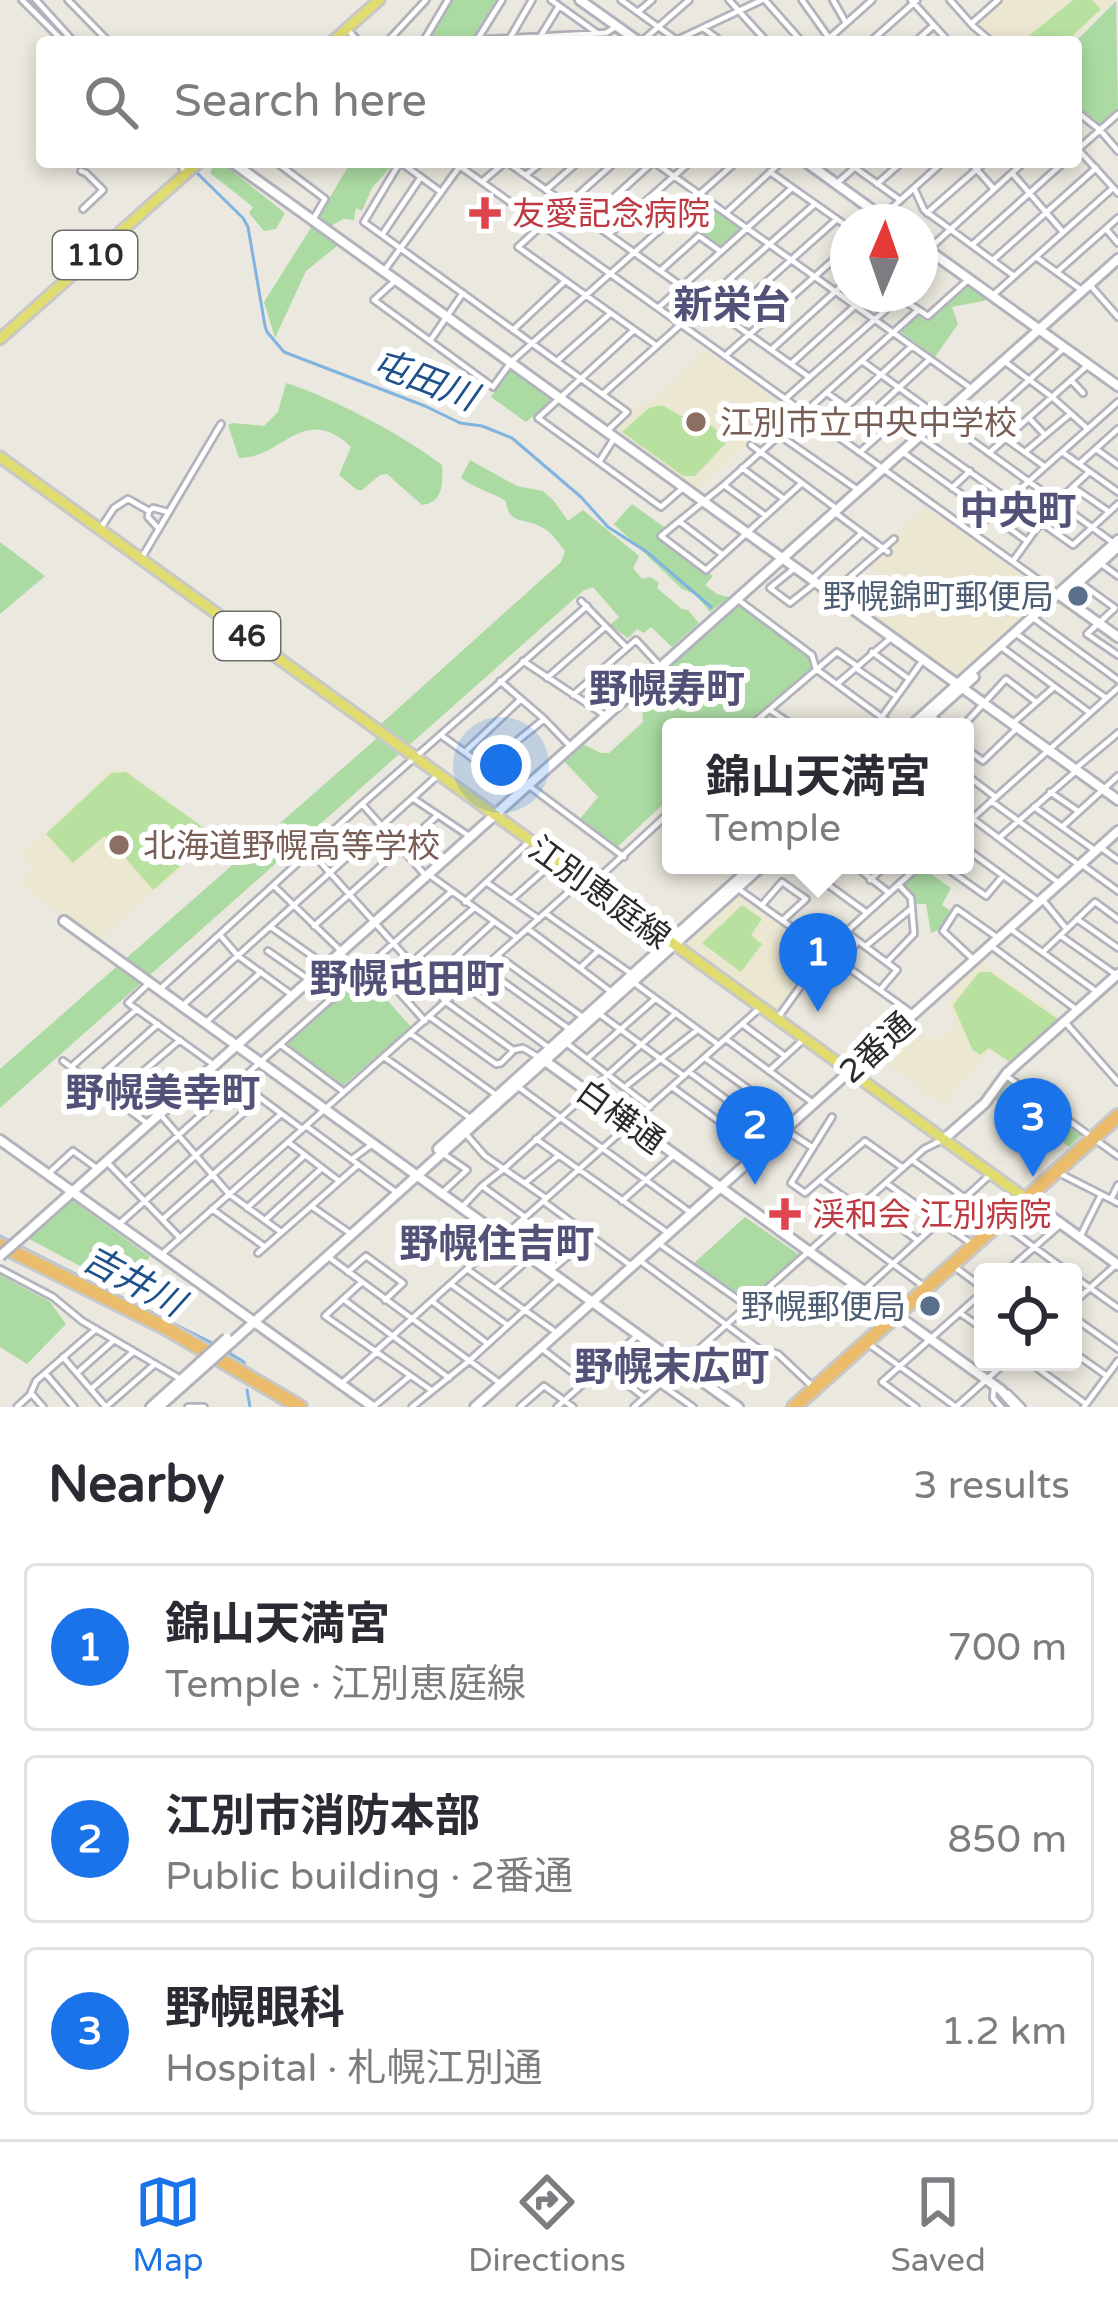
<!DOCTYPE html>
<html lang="en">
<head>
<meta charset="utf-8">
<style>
  :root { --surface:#fff; --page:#f7f7f7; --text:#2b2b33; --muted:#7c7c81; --line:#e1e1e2; --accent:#1a73e8 }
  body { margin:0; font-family:"Varela Round","Noto Sans JP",sans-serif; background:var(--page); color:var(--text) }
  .controls { position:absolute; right:36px; bottom:36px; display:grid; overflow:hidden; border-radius:12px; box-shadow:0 6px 18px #0003 }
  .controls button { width:108px; height:108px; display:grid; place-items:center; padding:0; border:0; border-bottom:3px solid var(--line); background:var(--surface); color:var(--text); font:60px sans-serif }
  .compass { position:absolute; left:830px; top:204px; width:108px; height:108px; border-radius:50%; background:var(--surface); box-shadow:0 6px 18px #0003; rotate:2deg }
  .you { position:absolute; left:501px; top:765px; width:42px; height:42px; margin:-30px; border:9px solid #fff; border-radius:50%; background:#1a73e8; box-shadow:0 0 0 18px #1a73e833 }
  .badge { display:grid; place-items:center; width:78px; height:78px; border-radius:50%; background:var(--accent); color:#fff; font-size:39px; font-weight:700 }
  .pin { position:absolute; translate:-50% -99px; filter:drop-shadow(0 3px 6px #0008) }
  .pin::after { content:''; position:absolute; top:63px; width:42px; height:36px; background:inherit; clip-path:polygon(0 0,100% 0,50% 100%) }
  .popup { position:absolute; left:662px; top:718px; width:312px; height:156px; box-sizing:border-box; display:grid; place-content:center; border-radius:12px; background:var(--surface); filter:drop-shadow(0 3px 9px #0005); font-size:39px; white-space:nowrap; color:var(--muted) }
  .popup b { font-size:45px; color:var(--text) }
  .popup::after { content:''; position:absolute; left:50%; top:100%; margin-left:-24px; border:24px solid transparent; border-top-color:var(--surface) }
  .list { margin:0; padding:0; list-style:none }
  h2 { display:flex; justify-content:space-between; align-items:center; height:156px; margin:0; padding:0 48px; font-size:51px }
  h2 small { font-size:39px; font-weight:400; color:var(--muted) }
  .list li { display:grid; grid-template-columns:78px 1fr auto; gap:36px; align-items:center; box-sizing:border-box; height:168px; margin:0 24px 24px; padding:0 24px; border:3px solid var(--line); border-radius:12px }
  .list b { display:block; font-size:45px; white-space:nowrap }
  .list p { margin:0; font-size:39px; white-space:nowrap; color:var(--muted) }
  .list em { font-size:39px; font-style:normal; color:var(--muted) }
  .icon { flex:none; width:66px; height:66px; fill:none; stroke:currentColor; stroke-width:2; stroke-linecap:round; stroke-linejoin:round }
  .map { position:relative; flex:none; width:1118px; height:1407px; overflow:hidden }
  .search { position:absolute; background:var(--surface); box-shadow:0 6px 18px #0003; left:36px; right:36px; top:36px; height:132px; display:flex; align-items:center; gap:30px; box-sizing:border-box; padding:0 42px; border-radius:12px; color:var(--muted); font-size:45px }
  .sheet { height:732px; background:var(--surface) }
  nav { display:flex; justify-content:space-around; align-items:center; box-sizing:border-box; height:168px; border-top:3px solid var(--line); background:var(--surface); font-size:33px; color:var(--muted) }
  nav a { display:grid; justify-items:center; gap:6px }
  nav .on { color:var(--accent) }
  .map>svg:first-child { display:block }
  .education { fill:#ebe7d1 }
  .green { fill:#abdba3 }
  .pitch { fill:#b8e1a0 }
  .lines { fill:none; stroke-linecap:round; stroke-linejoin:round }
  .stream { stroke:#80b3e0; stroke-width:3 }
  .street-casing { stroke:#b3b3bd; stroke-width:10 }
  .secondary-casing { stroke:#b3b3bd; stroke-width:14 }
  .primary-casing { stroke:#c8c8c8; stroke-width:15 }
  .highway-casing { stroke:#c8c8c8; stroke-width:18 }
  .street { stroke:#fff; stroke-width:4.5 }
  .secondary { stroke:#fff; stroke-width:8 }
  .primary { stroke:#e0dc70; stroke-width:9 }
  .highway { stroke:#eabc6b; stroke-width:12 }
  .secondary-bridge-casing { stroke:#b3b3bd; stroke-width:14; stroke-linecap:butt }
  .secondary-bridge { stroke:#fff; stroke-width:8 }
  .health-dot { fill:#e0444e; stroke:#fff; stroke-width:4.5 }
  .education-dot { fill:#8d6e63; stroke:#fff; stroke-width:4.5 }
  .service-dot { fill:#5c6f8a; stroke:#fff; stroke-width:4.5 }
  .labels { text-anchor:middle; stroke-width:12; stroke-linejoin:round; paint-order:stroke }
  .shield { fill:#fff; stroke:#6b6b6b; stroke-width:3 }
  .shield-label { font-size:30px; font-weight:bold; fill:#2b2b2b }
  .health-label { font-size:33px; fill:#be3a42; stroke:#fff; text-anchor:start }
  .education-label { font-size:33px; fill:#785e54; stroke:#fff; text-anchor:start }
  .service-label { font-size:33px; fill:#4e5e75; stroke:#fff; text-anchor:end }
  .street-label { font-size:33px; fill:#2b2b2b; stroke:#fff }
  .water-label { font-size:36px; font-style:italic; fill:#1e518c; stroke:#fff }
  .quarter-label { font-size:39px; font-weight:bold; fill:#525177; stroke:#fff }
</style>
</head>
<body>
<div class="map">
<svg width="1118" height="1407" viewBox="0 0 1118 1407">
  <rect width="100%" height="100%" fill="#ebe8df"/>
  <!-- education -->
  <path class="education" d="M1003 0H1114L1072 42H999L978 25Z
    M705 350 773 398 767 406 777 417 696 490 614 432V428L648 400 661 394Z
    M924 507 1050 595 959 678 871 619 898 591 869 565 897 538 895 535Z
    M118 765 218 837 97 941 19 883 34 866 20 854Z
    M738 894 820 953 778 1012 686 945Z
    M978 959 1061 1018 1009 1064 989 1051 943 1106 875 1055 908 1022 932 1041 958 1028 948 1002 954 998 946 989Z"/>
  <!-- green -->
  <path class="green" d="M451 0H497L474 37 471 36 467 42H425Z
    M1116 1 1118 110 1102 125 1076 105 1075 42Z
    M215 162H221L285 213 276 229 264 231 249 213 253 207 210 173Z
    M351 162H395L372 188 362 211 356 208 354 220 343 219 329 227 317 219Z
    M699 201H705L741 227 723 247 678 218Z
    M314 223 338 241 337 246 306 271 275 338 264 302Z
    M969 283 988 298 983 301 952 307 958 324 935 357 900 331 918 316 927 321Z
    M510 368 551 397 552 400 526 422 491 397Z
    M286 383C333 398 403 435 442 465 443 481 444 503 422 505L387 474 380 475 362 490H357L339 475 351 447C304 402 283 458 239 458L228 425 233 423 264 426 278 412Z
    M470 460 517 486 543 491 554 501 568 521 583 510 639 556 633 568 642 579 651 577 659 583 657 588 682 609 688 610 699 623 672 647 651 627 644 633 637 629 628 638 610 625 619 617 593 587 583 591 0 1108V1069L376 739 372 734 382 723 561 562 565 551C558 542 553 534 543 528 527 517 508 526 506 501 491 492 476 489 461 478Z
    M632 504 668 530 661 537 713 576 705 585 717 594 729 597 710 612 695 594 682 589 614 524Z
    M0 542 45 576 0 614Z
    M738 603 808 656 813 670 746 727H671V797L616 848 578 821 598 797 560 757 578 742 601 753H609L643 722 642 706 629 698Z
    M922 868 951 888 942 905 951 911 943 928 931 933 926 904H916L914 897 903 886Z
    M364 974 411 1027 342 1086 286 1046Z
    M1006 1077 1083 1134 1069 1147 1047 1130 1041 1135 1034 1132 1011 1133 1000 1123 1012 1108 991 1097Z
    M71 1199 150 1257 120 1287 29 1239Z
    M745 1217 798 1254 797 1258 746 1302 693 1264Z
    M0 1275 50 1302 66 1324 27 1364 0 1347Z"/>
  <!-- pitch -->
  <path class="pitch" d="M1073 0H1092L1101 9 1066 42H1030V35Z
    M662 405 681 416H687L692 410 729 440 695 476H683L622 432 649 408Z
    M126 772 215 836 153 890 122 854 126 849H118L104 836 73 863 46 834 111 773Z
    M742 905 762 919 751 935 762 944 741 972 702 943Z
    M979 972H990L1058 1019 1010 1062 989 1048 980 1055 972 1049 953 1005Z"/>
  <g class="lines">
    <!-- stream -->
    <path class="stream" d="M28 0 70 42
      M196 172 243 218 248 227 265 326 267 332 284 352 425 406 460 423 482 426 512 438 581 497 608 527 647 552 711 607
      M0 1236 218 1346
      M226 1351 244 1362 245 1367
      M247 1390 250 1407"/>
    <!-- street casing -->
    <g class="street-casing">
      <path id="street" d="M22 0 64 42
        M36 0 74 42
        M68 0 109 42
        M502 0 477 40 606 33 617 26
        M551 0 597 33
        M621 0 675 39
        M729 0 767 42
        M765 0 802 42
        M802 0 829 38
        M833 0 846 23
        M911 0 949 42
        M950 0 973 26 992 42
        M638 12 652 0
        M971 24 998 0
        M703 28 722 42
        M347 29 359 42
        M510 38 532 0
        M677 40 762 0
        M387 42 426 0
        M423 42 448 0
        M537 42 559 6
        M641 42 689 0
        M825 42 872 0
        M870 42 917 0
        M915 42 933 26
        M1076 111 1100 130 1118 151
        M1076 147 1118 193
        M1076 151 1118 114
        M179 162 183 169
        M276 162 325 199 314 218
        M454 162 1058 594
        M507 162 809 377
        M654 162 972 389
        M847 162 900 200
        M970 162 994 189
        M81 171 86 173 103 190 83 209
        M770 172 848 227
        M1012 173 1063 232
        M526 175 542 162
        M482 182 505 162
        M836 184 861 162
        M877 184 902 162
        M914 188 924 210 1014 276
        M546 190 578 162
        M441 192 400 162 364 222 627 412 607 431
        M726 213 781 162
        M927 213 985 162
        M589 220 653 162
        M876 222 943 162
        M542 225 518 247 657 346
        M543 226 615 162
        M1106 229 1118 243
        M609 234 690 162
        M382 235 421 177
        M972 245 1064 162
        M928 250 1024 162
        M1036 257 1080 289
        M993 260 1096 168
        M384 271 460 166
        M660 271 699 236 720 251
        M1057 272 1118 218
        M396 280 374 300 493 387 511 362 736 162
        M1090 285 1118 317
        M894 294 928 316 969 279
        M992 296 1113 188
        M704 302 815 204
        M658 308 792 188
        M726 318 837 219
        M513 330 565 281
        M634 330 538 418 661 507 684 487
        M430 341 463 293
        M771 350 848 280
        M725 356 848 247
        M557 361 611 313
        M862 361 1115 544
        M1004 361 1052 397 1088 429
        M792 363 868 294
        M1071 380 1083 393
        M827 393 881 431
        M603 394 679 326
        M785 399 899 298
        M956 403 1044 466
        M846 407 912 346
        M1029 418 1045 435
        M864 420 930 359
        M983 422 1063 349
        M779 435 858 490
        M919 436 1073 545 1118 504
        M751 445 837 509
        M1096 449 1118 465
        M901 451 1027 541
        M860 452 895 421 916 436
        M1025 452 1069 415
        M1062 452 1118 492
        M989 453 1088 365
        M599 462 615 437
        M1079 464 1118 429
        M742 468 784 499
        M802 483 706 570 661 536 724 485 917 311
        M724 485 766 516
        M1073 487 1108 511
        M952 488 970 471
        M1057 502 1088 473
        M834 512 888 552
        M680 522 723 555
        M100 529 114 508 128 499 149 511
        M159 529 148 517 149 511 153 508 168 512
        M972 532 1118 402
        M141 559 221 424
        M1013 561 1041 522
        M1100 563 1118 576
        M796 567 770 588 790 603 814 584
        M813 578 862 533
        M1079 582 1115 608 1087 634 1118 655
        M832 593 894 539
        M737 599 812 655 816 669 895 727
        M581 601 627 648
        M1036 620 1118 680
        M1018 635 1106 698
        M1000 646 1090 713
        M872 652 909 679
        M523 661 603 714
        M857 669 896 696
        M547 678 605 627
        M500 681 544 719 570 746
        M837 684 892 637
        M573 695 636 640 661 667
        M770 710 795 727
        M932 715 942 727
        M882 717 923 660
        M1012 724 1053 688
        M749 727 837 652 857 666
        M962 727 1006 679 1036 702
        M442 736 520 792
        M965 748 983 761 1015 730
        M465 752 521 699
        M486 766 543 720
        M1075 769 1118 733
        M965 774 994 796
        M528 785 624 857
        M1050 792 1078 811
        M414 799 469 836
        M991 801 1079 865
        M362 804 426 876
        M1034 807 1093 849
        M972 818 1059 883
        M965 825 1118 688
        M1062 827 1118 776
        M999 838 1076 771
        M305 845 446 1002 513 1050 523 1048 540 1058
        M1100 847 1118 860
        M965 848 1038 901
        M1081 864 1118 891
        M801 865 867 913
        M854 865 889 893
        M942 865 986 896 1002 877
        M428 874 516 937
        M870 880 886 865
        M486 882 539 919
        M591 885 671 811
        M274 886 341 951
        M737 888 913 1014
        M512 899 556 860
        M1042 899 1065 927
        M465 902 530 841
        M762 905 782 882 806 899 784 919
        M545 913 633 975
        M1077 919 1118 948
        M314 926 438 815
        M271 927 325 965
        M1009 928 1097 992
        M528 929 614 994
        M220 935 238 956 292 995
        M1061 936 1115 974
        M990 945 1077 1010
        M866 946 912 908
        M268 951 308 979
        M1043 952 1095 902 1118 919
        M498 956 584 1018
        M889 960 914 934 911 898 899 885
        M974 960 943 931 957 909 998 938
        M373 963 425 1021
        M411 963 474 908
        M841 963 858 941
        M484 968 572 1031
        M580 968 598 951
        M313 976 333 999
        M429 982 494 922
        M633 982 719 1045
        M147 985 128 1003 214 1065
        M465 986 552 1050
        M159 990 362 804 587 606
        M880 990 897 970 846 932 920 865
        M182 1006 436 777
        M598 1013 684 1076
        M430 1017 496 1064 501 1063 512 1052
        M777 1019 826 951
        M1065 1022 1118 1082
        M205 1023 261 972
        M742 1024 785 1056
        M411 1034 499 1097
        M726 1039 813 1103
        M565 1042 650 1107
        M281 1045 344 1092
        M384 1057 473 1120
        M705 1058 793 1121
        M587 1059 655 999
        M63 1061 148 1124
        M71 1067 137 1009
        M769 1071 804 1039
        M689 1072 776 1136
        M1005 1075 1118 1156
        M239 1082 302 1129
        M92 1083 158 1024
        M517 1086 691 1213
        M625 1087 696 1031
        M672 1087 760 1151
        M112 1098 180 1040
        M160 1114 229 1194 281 1232
        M832 1117 791 1183 805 1193 865 1141 903 1168
        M306 1126 397 1193
        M784 1129 813 1148
        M465 1133 485 1156 546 1198
        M536 1139 668 1233
        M288 1142 339 1181
        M442 1153 467 1170 442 1193
        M352 1159 371 1145
        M912 1160 965 1198
        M106 1161 180 1238
        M1059 1173 1118 1203
        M48 1174 73 1151 98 1169
        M820 1180 858 1207
        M126 1182 451 892
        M525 1183 558 1156
        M886 1183 969 1242
        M482 1186 525 1217
        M1111 1199 1118 1185
        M543 1201 630 1265
        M622 1201 674 1155
        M865 1201 917 1240
        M311 1206 351 1234
        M462 1207 482 1186 505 1168 676 1013
        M247 1208 305 1155
        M212 1209 265 1247
        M163 1219 281 1114
        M523 1219 571 1254
        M265 1220 322 1168
        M839 1224 926 1288
        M118 1225 260 1098
        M1005 1226 1068 1272
        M1080 1237 1101 1195
        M658 1243 746 1305
        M258 1253 358 1165
        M161 1255 582 880
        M327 1256 501 1384
        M639 1260 759 1349 778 1354 812 1386
        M956 1268 983 1288
        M0 1269 53 1297 82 1321 179 1378
        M467 1269 760 1008
        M550 1271 591 1237
        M348 1272 366 1256 403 1283 385 1300
        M1006 1272 1061 1224
        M1073 1276 1118 1308
        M362 1282 325 1316 431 1390
        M452 1285 506 1324
        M495 1289 531 1257
        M862 1292 991 1174
        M343 1299 449 1378
        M433 1302 488 1344
        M1073 1303 1118 1263
        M960 1313 983 1329
        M1073 1317 1118 1349
        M866 1342 956 1407
        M541 1348 584 1381
        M659 1350 643 1366V1370L660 1383
        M376 1351 467 1269 557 1333
        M1073 1352 1107 1376
        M63 1357 106 1407
        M1029 1362 1086 1404
        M603 1366 644 1397
        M45 1373 74 1407
        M77 1373 113 1341
        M341 1384 377 1352
        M660 1384 693 1407
        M994 1387 993 1398 1001 1407
        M91 1389 132 1353
        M31 1393 43 1407
        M1008 1393 1022 1407
        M17 1407 30 1395 36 1381 96 1329
        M106 1407 155 1364
        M188 1407H204
        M373 1407 410 1376
        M412 1407 469 1361 560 1278
        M520 1407 544 1386 573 1407
        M557 1407 638 1335
        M634 1407 924 1149 942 1140
        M916 1407 882 1382 983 1292
        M956 1407 1006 1362
        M1084 1407 1118 1361"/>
    </g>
    <!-- secondary casing -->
    <g class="secondary-casing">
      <path id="secondary" d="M580 0 639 42
        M232 162 1118 800
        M806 162 889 222
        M920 244 1118 386
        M1070 590 1118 547
        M1058 594 1118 637
        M910 727 1118 540
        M918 727 974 677
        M64 921 738 1407
        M541 1058 1001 1390 1016 1407
        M944 1139 985 1103 1007 1073 1118 974
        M0 1140 373 1407
        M438 1149 754 865
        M1027 1199 1118 1265
        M24 1235 1118 259
        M233 1341 763 865
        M151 1407 182 1379
        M159 1407 187 1382
        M475 1407 1118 831"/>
    </g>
    <!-- primary casing -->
    <g class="primary-casing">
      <path id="primary" d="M332 42 379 0
        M0 339 199 162
        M0 457 1025 1198"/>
    </g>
    <!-- highway casing -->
    <g class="highway-casing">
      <path id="highway" d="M0 1245 166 1328 300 1407
        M794 1407 1118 1116"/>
    </g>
    <!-- street -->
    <use href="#street" class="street"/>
    <!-- secondary -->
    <use href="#secondary" class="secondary"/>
    <!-- primary -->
    <use href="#primary" class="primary"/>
    <!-- highway -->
    <use href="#highway" class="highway"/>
    <!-- secondary-bridge casing -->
    <g class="secondary-bridge-casing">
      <path id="secondary-bridge" d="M0 1256 24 1235
        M182 1379 227 1338
        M187 1382 233 1341"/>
    </g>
    <!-- secondary-bridge -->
    <use href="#secondary-bridge" class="secondary-bridge"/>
  </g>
  <!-- markers -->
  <g class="health-dot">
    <path d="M479 195h12v12h12v12h-12v12h-12v-12h-12v-12h12z"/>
    <path d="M779 1196h12v12h12v12h-12v12h-12v-12h-12v-12h12z"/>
  </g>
  <g class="education-dot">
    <circle cx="696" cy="422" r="12"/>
    <circle cx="119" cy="845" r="12"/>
  </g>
  <g class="service-dot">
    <circle cx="1078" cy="596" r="12"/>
    <circle cx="930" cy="1306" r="12"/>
  </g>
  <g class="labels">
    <!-- shield labels -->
    <g class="shield">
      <rect x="53" y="231" width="84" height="48" rx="9"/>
      <rect x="214" y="612" width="66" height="48" rx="9"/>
    </g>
    <g class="shield-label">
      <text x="95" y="265">110</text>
      <text x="247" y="646">46</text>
    </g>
    <!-- health labels -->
    <g class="health-label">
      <text x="512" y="225">友愛記念病院</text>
      <text x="812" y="1226">渓和会 江別病院</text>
    </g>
    <!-- education labels -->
    <g class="education-label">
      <text x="720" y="434">江別市立中央中学校</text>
      <text x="143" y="857">北海道野幌高等学校</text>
    </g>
    <!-- service labels -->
    <g class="service-label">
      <text x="1054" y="608">野幌錦町郵便局</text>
      <text x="906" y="1318">野幌郵便局</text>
    </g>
    <!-- street labels -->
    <g class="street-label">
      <text transform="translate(600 892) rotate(36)" y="12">江別恵庭線</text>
      <text transform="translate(876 1047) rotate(-42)" y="12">2番通</text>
      <text transform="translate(621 1116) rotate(36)" y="12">白樺通</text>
    </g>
    <!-- water labels -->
    <g class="water-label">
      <text transform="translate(425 379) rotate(21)" y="13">屯田川</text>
      <text transform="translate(134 1280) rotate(28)" y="13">吉井川</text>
    </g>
    <!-- quarter labels -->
    <g class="quarter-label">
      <text x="732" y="318">新栄台</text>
      <text x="1018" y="524">中央町</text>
      <text x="667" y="702">野幌寿町</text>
      <text x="407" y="992">野幌屯田町</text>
      <text x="163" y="1106">野幌美幸町</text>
      <text x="497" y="1257">野幌住吉町</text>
      <text x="672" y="1380">野幌末広町</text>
    </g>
  </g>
</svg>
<div class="controls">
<button><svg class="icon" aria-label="locate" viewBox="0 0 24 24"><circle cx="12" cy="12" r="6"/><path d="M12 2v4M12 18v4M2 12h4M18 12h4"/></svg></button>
</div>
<svg class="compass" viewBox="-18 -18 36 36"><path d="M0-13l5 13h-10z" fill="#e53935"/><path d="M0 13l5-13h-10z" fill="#7c7c81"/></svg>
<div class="you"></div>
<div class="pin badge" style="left:818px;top:1012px">1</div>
<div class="popup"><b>錦山天満宮</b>Temple</div>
<div class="pin badge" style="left:755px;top:1185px">2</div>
<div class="pin badge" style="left:1033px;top:1177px">3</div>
<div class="search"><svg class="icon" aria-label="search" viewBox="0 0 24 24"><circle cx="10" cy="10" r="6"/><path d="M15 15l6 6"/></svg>Search here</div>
</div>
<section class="sheet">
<h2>Nearby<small>3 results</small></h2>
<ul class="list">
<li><span class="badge">1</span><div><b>錦山天満宮</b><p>Temple · 江別恵庭線</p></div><em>700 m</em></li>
<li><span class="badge">2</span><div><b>江別市消防本部</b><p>Public building · 2番通</p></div><em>850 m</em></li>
<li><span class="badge">3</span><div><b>野幌眼科</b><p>Hospital · 札幌江別通</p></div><em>1.2 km</em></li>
</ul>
</section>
<nav>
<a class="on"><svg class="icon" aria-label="map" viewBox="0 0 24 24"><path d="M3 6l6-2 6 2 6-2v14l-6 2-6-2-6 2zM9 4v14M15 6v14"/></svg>Map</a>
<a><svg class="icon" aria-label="directions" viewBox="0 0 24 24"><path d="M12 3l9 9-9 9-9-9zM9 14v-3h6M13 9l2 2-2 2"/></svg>Directions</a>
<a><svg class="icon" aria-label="saved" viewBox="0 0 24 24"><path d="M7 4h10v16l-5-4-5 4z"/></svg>Saved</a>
</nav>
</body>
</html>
